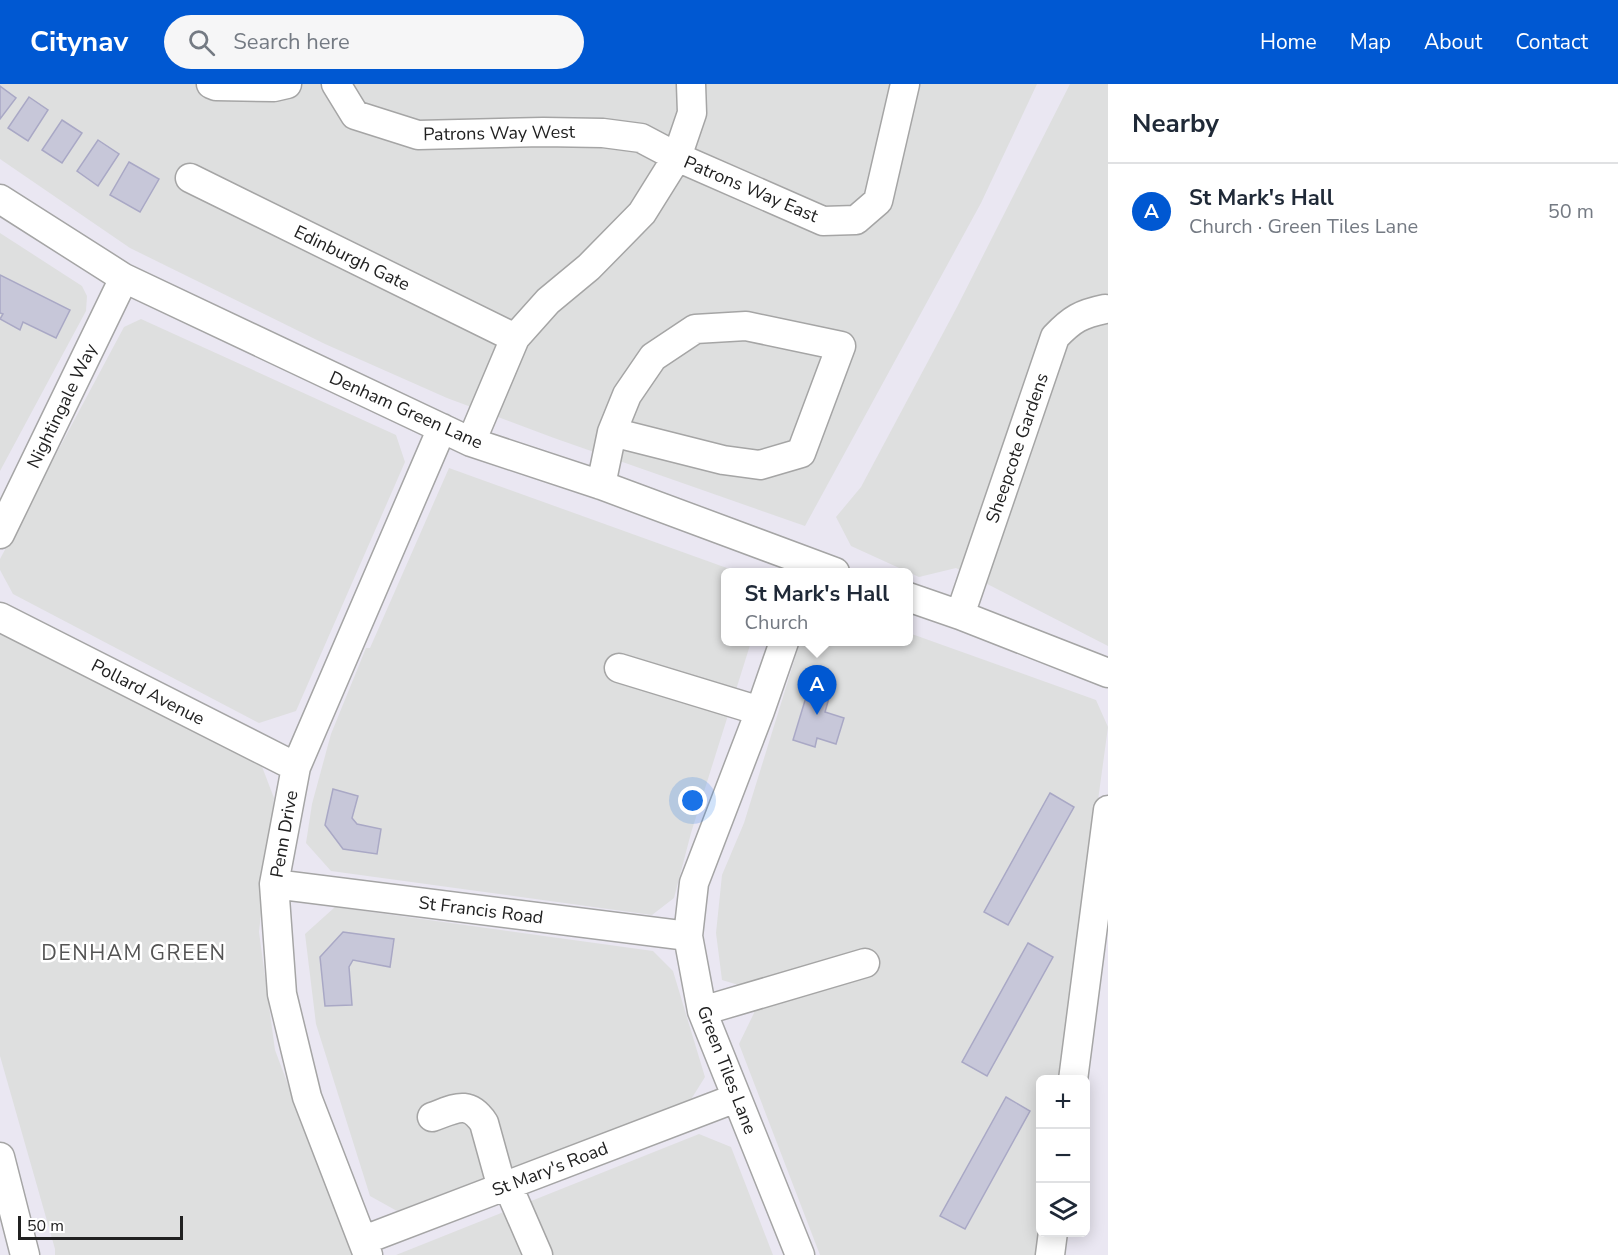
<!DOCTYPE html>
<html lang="en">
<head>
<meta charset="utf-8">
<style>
  :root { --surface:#fff; --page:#f6f6f7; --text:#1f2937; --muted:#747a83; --line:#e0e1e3; --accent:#0058d2 }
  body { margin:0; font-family:"Nunito Sans",sans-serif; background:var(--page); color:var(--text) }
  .controls { position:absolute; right:18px; bottom:18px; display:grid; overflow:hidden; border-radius:9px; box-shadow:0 3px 15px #0003 }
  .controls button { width:54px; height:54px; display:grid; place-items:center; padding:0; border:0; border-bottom:2px solid var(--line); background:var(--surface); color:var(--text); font:30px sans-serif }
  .scale { position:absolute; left:18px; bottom:15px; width:165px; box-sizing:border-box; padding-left:6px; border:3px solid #212121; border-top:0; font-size:16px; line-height:21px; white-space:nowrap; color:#212121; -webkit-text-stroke:4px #fff; paint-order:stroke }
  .you { position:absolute; left:693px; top:717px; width:21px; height:21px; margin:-15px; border:4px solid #fff; border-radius:50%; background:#1a73e8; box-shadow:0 0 0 9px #1a73e833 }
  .badge { display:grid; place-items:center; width:39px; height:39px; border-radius:50%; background:var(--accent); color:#fff; font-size:20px; font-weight:700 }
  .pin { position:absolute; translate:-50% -50px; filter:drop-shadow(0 2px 3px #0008) }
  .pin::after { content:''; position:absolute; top:32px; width:21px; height:18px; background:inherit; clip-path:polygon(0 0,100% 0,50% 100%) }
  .popup { position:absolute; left:721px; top:484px; width:192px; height:78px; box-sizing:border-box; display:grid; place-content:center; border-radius:9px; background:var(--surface); filter:drop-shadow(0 2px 4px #0005); font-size:20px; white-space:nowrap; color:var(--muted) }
  .popup b { font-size:22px; color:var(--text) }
  .popup::after { content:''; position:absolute; left:50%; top:100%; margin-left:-12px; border:12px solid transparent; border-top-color:var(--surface) }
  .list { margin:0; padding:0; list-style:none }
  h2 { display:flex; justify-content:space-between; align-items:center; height:78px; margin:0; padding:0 24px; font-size:26px }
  h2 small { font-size:20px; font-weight:400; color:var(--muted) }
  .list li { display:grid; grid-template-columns:39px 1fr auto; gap:18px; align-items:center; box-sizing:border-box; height:96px; padding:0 24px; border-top:2px solid var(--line) }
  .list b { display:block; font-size:22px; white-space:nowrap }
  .list p { margin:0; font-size:20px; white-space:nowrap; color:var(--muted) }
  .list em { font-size:20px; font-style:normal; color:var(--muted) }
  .icon { flex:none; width:33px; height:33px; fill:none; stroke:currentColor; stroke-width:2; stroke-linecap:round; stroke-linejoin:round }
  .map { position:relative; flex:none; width:1108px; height:1171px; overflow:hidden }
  header { display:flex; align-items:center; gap:36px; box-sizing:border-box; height:84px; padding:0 30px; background:var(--accent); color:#fff }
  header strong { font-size:28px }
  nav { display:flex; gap:33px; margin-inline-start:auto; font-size:21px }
  .search { width:420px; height:54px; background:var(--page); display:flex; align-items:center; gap:15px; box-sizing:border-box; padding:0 21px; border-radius:33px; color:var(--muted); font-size:22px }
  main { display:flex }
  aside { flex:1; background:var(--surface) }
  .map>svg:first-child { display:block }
  .residential { fill:#dedfdf }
  .building { fill:#c7c7d9; stroke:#a9a8c5; stroke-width:1.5 }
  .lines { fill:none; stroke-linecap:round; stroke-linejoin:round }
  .minor-casing { stroke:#a5a5a5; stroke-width:31 }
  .minor { stroke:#fff; stroke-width:28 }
  .labels { text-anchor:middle; stroke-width:5; stroke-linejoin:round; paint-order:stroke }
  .street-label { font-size:18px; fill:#212121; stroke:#fff }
  .quarter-label { font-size:21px; letter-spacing:1.5px; fill:#545454; stroke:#fff }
</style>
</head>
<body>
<header>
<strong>Citynav</strong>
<div class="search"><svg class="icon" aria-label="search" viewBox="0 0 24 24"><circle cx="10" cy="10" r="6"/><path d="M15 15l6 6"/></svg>Search here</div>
<nav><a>Home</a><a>Map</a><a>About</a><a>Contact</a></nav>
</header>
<main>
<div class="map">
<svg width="1108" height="1171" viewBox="0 0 1108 1171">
  <rect width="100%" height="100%" fill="#eae7f2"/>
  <!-- residential -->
  <path class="residential" d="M0 0H1037L981 119 805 442 554 354 447 314 325 260 130 164 0 75Z
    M1070 0H1108V562L956 484 919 493 851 462 836 433 861 403 957 223Z
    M0 149 82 202 87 212 86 227 0 387Z
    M141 235 396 351 405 378 296 627 259 639 13 510 0 486V475L124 243Z
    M449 384 738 488H726V558H751L691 749 674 814 652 831 331 787 306 759 312 720 331 650 366 564H370Z
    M0 546 261 680 274 714 259 848 275 966 352 1171H55V1165L0 972Z
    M909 549 1096 616 1108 643 1060 995 1040 996V1140L1036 1171H820L739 960 754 929 745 903 722 896 716 849 722 791 744 739 800 558H908Z
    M335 823 653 867 673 887 705 993 690 1017 397 1127 370 1112 316 940 305 850Z
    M699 1050 731 1063 773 1171H396Z"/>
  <!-- building -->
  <path class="building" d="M0 2 16 14 0 35Z
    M29 13 48 26 28 57 8 44Z
    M62 36 82 49 62 79 42 66Z
    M98 56 119 70 98 102 77 87Z
    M129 78 159 95 140 128 110 111Z
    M0 191 70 226 56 254 23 238 20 246 0 235 3 230 0 229Z
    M810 600 831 607 825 628 844 634 836 660 817 654 815 663 793 656Z
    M333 705 358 712 352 734 357 740 381 745 377 770 343 765 325 741Z
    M1050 709 1074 723 1008 841 984 828Z
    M343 848 394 855 390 883 353 876 349 883 352 921 325 922 320 873Z
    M1028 859 1053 873 987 992 962 978Z
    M1006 1013 1030 1027 965 1145 940 1132Z"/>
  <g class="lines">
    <!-- minor casing -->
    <g class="minor-casing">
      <path id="minor" d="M211 0 216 2 274 3 287 0
        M336 0 355 31 418 51 543 48 603 49 641 54 677 73 823 137 856 136 878 117 905 0
        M190 94 515 254
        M0 115 124 194 471 358 601 401 835 488
        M471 358 515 254 548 217 589 183 642 129 677 73 692 29 691 0
        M601 401 612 348 627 311 653 273 695 245 746 242 841 262 801 369 760 381 723 376 612 348
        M0 450 124 194
        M908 513 960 531 1108 589
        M960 531 1055 253C1072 235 1081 230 1105 225
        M0 533 296 683
        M784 558 760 627 694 799 688 852 702 927 800 1171
        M619 584 760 627
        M274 800 688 852
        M702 927 865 879
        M1073 996 1108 726
        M432 1033C455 1025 468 1015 484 1039L502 1104
        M0 1073 25 1171
        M508 1102 538 1171
        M364 1156 736 1014
        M368 1171 307 1013 282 910 274 800 296 683 442 344
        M1050 1171 1053 1148"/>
    </g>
    <!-- minor -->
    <use href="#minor" class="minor"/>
  </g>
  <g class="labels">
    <!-- street labels -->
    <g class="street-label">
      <text transform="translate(499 49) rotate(-1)" y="6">Patrons Way West</text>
      <text transform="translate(751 105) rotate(23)" y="6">Patrons Way East</text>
      <text transform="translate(352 174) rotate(26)" y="6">Edinburgh Gate</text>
      <text transform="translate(62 322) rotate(-64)" y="6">Nightingale Way</text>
      <text transform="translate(406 326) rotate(24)" y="6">Denham Green Lane</text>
      <text transform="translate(1017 364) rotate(-71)" y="6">Sheepcote Gardens</text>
      <text transform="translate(148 608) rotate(27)" y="6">Pollard Avenue</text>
      <text transform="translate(284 750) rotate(-80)" y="6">Penn Drive</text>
      <text transform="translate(481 826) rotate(7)" y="6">St Francis Road</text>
      <text transform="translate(727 986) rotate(69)" y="6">Green Tiles Lane</text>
      <text transform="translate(550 1085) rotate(-21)" y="6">St Mary's Road</text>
    </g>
    <!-- quarter labels -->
    <g class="quarter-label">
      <text x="134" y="876">DENHAM GREEN</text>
    </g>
  </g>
</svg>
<div class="controls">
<button>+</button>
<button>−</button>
<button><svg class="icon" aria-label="layers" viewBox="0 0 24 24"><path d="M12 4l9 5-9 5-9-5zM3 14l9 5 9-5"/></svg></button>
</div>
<div class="scale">50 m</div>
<div class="you"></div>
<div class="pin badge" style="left:817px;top:631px">A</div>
<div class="popup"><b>St Mark's Hall</b>Church</div>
</div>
<aside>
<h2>Nearby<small></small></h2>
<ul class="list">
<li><span class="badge">A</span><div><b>St Mark's Hall</b><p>Church · Green Tiles Lane</p></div><em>50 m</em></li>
</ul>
</aside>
</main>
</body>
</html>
